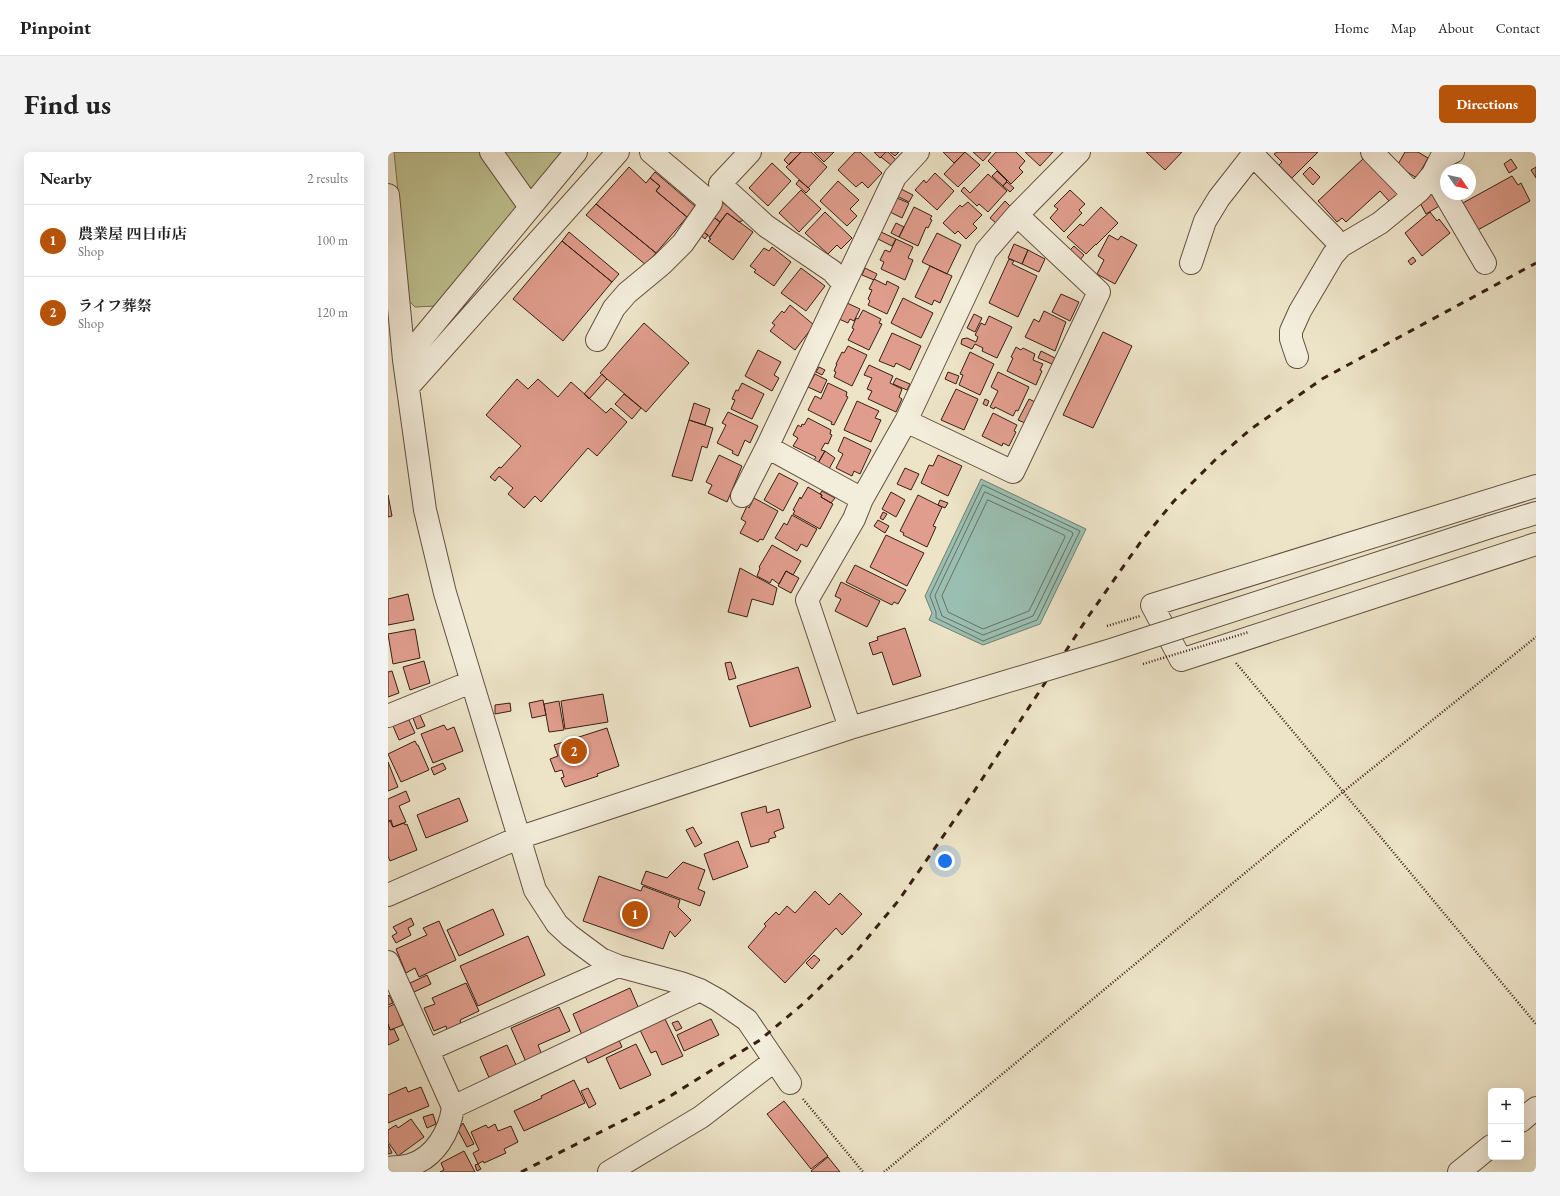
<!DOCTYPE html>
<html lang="en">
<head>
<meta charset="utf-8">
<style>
  :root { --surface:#fff; --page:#f2f2f2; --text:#222; --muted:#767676; --line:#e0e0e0; --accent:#b45309 }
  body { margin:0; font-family:"EB Garamond","Noto Serif JP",serif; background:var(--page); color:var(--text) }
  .controls { position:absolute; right:12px; bottom:12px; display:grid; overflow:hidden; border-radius:6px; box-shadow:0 4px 16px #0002 }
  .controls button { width:36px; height:36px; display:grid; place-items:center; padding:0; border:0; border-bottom:1px solid var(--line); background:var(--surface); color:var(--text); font:20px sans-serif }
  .compass { position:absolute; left:1052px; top:12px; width:36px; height:36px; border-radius:50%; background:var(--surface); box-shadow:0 4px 16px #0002; rotate:124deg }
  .you { position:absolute; left:557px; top:709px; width:14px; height:14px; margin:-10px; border:3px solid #fff; border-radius:50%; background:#1a73e8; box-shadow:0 0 0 6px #1a73e833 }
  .badge { display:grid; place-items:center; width:26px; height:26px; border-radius:50%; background:var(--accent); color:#fff; font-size:13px; font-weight:700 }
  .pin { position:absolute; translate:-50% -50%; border:2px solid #fff; box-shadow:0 1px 4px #0006 }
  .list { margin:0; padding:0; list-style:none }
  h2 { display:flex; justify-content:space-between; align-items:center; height:52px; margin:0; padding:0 16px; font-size:17px }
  h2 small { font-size:13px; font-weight:400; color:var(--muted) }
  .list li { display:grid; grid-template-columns:26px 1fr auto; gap:12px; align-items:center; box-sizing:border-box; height:72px; padding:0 16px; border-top:1px solid var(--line) }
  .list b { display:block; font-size:15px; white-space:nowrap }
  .list p { margin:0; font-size:13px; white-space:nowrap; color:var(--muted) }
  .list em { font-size:13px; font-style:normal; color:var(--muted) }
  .map { position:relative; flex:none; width:1148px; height:1020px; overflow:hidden; border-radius:6px }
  header { display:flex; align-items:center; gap:24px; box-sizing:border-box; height:56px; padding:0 20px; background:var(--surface); border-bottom:1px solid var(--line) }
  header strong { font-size:19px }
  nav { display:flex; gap:22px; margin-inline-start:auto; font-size:14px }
  .intro { display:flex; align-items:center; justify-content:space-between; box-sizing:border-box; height:96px; padding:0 24px }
  h1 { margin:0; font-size:28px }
  .button { padding:10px 18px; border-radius:6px; background:var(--accent); color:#fff; font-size:14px; font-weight:700 }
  main { display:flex; gap:24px; padding:0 24px }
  aside { flex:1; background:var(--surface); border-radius:6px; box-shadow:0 4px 16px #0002 }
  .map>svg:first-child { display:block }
  .green { fill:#bfc291; stroke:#7b7152 }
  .water { fill:#9abfb2; stroke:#727f72 }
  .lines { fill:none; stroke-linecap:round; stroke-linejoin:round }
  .shore { stroke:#687062; stroke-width:1 }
  .building { fill:#e09d8d; stroke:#372013 }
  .minor-casing { stroke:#645140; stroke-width:24 }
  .path { stroke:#372013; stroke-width:2.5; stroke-dasharray:1 2; stroke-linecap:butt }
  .minor { stroke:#f3eddb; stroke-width:22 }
  .rail { stroke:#372013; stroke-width:3; stroke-dasharray:7 7; stroke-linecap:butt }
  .minor-bridge-casing { stroke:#645140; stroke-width:24; stroke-linecap:butt }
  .path-bridge { stroke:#372013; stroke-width:2.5; stroke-dasharray:1 2; stroke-linecap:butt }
  .minor-bridge { stroke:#f3eddb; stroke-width:22 }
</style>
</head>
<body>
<header>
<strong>Pinpoint</strong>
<nav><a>Home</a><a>Map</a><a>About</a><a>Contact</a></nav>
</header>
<div class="intro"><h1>Find us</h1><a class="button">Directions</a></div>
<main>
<aside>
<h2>Nearby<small>2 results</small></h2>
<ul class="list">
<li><span class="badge">1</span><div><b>農業屋 四日市店</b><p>Shop</p></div><em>100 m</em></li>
<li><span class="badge">2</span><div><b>ライフ葬祭</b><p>Shop</p></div><em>120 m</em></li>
</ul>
</aside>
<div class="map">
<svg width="1148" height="1020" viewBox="0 0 1148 1020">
  <rect width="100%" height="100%" fill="#ede4c8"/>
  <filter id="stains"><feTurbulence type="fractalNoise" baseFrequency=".005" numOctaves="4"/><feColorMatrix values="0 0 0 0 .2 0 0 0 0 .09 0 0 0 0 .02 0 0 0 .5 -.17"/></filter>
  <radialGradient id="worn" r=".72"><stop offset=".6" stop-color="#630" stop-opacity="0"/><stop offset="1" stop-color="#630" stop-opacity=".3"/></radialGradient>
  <!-- green -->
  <path class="green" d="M6 0H98L127 47 128 57 48 154 27 155 21 149Z
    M111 0H177L155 25 144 36 138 35Z"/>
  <!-- water -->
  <path class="water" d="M593 327 698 377 652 472 595 493 541 468 544 461 537 444Z"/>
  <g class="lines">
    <!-- shore -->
    <path class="shore" d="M595 333 692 379 649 468 595 489 548 466V460L542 444Z
      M597 340 684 380 685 382 645 464 595 483 554 464 547 444Z
      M600 348 676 383 677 385 641 459 595 477 560 460 554 444Z"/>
  </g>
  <!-- building -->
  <path class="building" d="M403 0H413L401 13 396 8Z
    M413 0H423L439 15 420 36 398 15Z
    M426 0H446L436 10Z
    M467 0H472L494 21 480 36 474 30 468 35 450 18Z
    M486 0H498L492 6Z
    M498 0H500L508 8 503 13 493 5Z
    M502 0H511L507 4Z
    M555 0H577L566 11Z
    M577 0 592 13 570 35 556 22Z
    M585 0H603L595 9Z
    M608 0H628L637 9 631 16 635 20 623 32 600 9Z
    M637 0H665L652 14Z
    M758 0H794L777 18Z
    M889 0H930L904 26 891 13 894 10 886 2Z
    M1017 0H1030L1040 6 1029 26 1009 14Z
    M976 6 1010 42 1002 50 992 39 958 70 954 66 949 70 930 49Z
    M1123 7 1129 16 1121 21 1116 12Z
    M384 11 403 29 380 54 361 36Z
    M241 15 258 31 262 26 272 34 268 39 299 65 268 101 208 52Z
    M922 15 932 25 925 33 915 22Z
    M1148 15V26L1143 18Z
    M609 19 619 29 615 34 604 24Z
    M267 20 308 55 299 65 268 39 272 34 262 26Z
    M547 21 566 39 549 58 527 38 536 28 538 31Z
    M600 22 619 39 600 60 591 52 589 54 573 39 576 35 582 41Z
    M1124 24 1130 33 1133 31 1142 49 1088 79 1073 52Z
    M411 28 422 37 418 41 408 32Z
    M450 29 471 48 462 57 469 64 459 74 432 49Z
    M619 30 626 36 622 40 615 34Z
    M513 37 525 43 521 50 509 44Z
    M413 38 433 57 411 80 391 61Z
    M682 38 697 52 691 58 694 61 676 80 662 66 670 57 666 54Z
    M1045 41 1053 53 1038 62 1031 49Z
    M509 46 521 51 514 66 502 60Z
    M333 49 356 68 351 70 339 61 332 70 323 63Z
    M617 49 623 55 608 71 602 66Z
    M580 50 594 63 585 72 589 76 578 87 570 79 567 82 555 71 572 53 574 55Z
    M208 52 268 101 258 113 198 63Z
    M526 55 544 64 542 67 544 68 540 76 538 75 530 94 511 85Z
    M713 55 730 71 708 93V92L698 102 679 85 692 72 695 74Z
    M437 60 464 86 453 97 449 93 440 102 417 81Z
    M1042 60 1049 69 1051 67 1062 81 1034 104 1017 81Z
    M339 61 365 80 345 108 320 89 323 87 321 86Z
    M324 64 332 70 322 85 313 78Z
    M508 71 516 75 511 85 503 81Z
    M314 79 320 83 317 87 311 82Z
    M181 80 231 122 224 130 174 89Z
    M493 80 508 87 504 94 490 87Z
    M549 81 573 93 559 122 534 110Z
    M721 83 730 88 733 84 749 93 727 132 709 122 716 108 710 104Z
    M508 87 525 95 520 106 525 108 517 128 493 117 496 110 492 108 497 98 502 100Z
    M174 89 224 130 175 189 125 147Z
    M626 92 640 98 634 112 620 106Z
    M686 94 696 103 692 108 682 98Z
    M384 95 403 110 386 134 366 120 368 118 362 114 376 96 381 99Z
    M640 98 657 107 651 120 634 112Z
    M1025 105 1028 109 1023 113 1020 109Z
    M621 107 626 109 624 112 649 124 630 165 601 151Z
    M542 114 564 124 552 151 546 148 544 153 527 145Z
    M413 116 437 134 418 159 393 141Z
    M477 116 489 122 486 128 474 123Z
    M486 127 498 133 499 129 511 135 499 162 480 153 482 149 480 147 484 138 481 137Z
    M673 142 691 150 682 169 664 160Z
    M515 146 545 161 533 186 503 171Z
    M459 151 472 157 466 169 462 167 460 171 451 167Z
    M402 153 426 173 407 198 382 179 387 173 384 171 394 159 396 161Z
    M475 158 493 167 491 171 494 172 481 198 460 188 466 177 464 176 468 166 470 167Z
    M656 159 678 170 667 199 637 185 646 167 651 170Z
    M586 162 594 166 587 180 579 176Z
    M601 164 624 175 609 206 594 199 595 196 587 192 584 197 573 192 574 187 579 186 588 190 590 185 587 183 593 171 597 173Z
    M256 171 301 211 258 260 212 221Z
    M715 180 744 194 705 276 675 263Z
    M504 181 533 194 522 218 508 211 506 215 491 209Z
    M460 194 479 203 464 234 446 225 448 220 446 219 449 212H448L454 200 456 201Z
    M628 195 633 198 635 196 647 202 645 208 655 212 652 218 654 219 648 233 619 219 625 206 623 205Z
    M370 198 393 210 386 223 391 226 384 239 357 224Z
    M653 199 667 206 664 212 650 206Z
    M582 200 606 212 592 243 571 233 575 223 572 222Z
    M481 213 505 224 502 231 514 237 511 245 514 247 508 260 480 247 484 239 479 237 484 226 476 223Z
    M431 215 437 218 434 223 428 220Z
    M560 220 571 224 568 232 557 227Z
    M610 220 641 235 630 259 628 258 625 264 607 255 606 257 602 255 610 239 603 235Z
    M214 222 219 227 201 247 196 242Z
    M427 222 439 228 433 241 420 235Z
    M508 226 522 232 519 238 505 232Z
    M129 227 140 237 150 227 170 245 183 230 218 261 223 256 239 270 209 304 200 296 153 350 147 344 136 356 120 342 125 336 111 324 107 329 102 325 111 315 113 316 133 294 98 263Z
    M354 231 376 242 364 267 343 257 347 248 344 247 348 238 350 239Z
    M440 231 459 240 458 244 460 245 446 273 443 272 444 270 420 258 427 244 433 247Z
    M568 237 590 247 576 278 553 268Z
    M236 242 253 256 244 267 227 252Z
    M597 247 601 249 599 254 595 252Z
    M641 247 647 250 637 271 630 268Z
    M469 249 491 259 487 266 493 268 483 290 456 278Z
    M306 251 322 257 317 273 301 268Z
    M340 260 370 274 362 291 357 288 350 304 344 301 345 299 329 291 338 273 334 271Z
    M605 261 629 273 626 279 628 280 621 294 615 291 614 294 594 284Z
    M420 266 443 278 442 282 444 283 440 292 437 291 433 298 437 299 430 311 426 308 428 305 405 294 410 286 405 283 410 273 413 275 414 272 416 273Z
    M301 268 325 276 319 296 314 294 304 329 284 324Z
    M456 285 483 298 472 322 466 319 464 324 448 316 455 302 450 299Z
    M437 299 447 306 441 317 430 311Z
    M331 303 354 314 339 350 320 341 324 333 318 330Z
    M550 303 574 314 560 344 533 331 541 313 545 314Z
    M517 316 531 322 523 338 509 332Z
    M391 321 410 331 395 359 376 348Z
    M420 335 432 342 434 343 433 345 445 352 432 377 405 362 407 359 405 358 412 345 413 347Z
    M434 339 447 346 443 351 433 345 434 343 432 342Z
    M503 340 517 348 508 365 494 357Z
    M0 343 4 364 0 365Z
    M530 343 554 355 545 374 548 375 539 395 515 383 516 381 512 379Z
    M366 346 390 359 375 388 372 387 370 390 352 381 358 370 353 367 359 354 361 356Z
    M552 348 560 351 557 356 550 353Z
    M495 360 499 362 495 368 492 366Z
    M404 363 429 377 419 395 413 392 409 399 387 386 396 371 399 373Z
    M490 368 501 374 497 381 486 374Z
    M498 383 536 401 519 434 482 415Z
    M384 393 413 409 405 423 398 419 391 432 384 427 382 431 369 424 372 416 371 415Z
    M467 413 518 438 510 452 506 450 504 453 458 430Z
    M352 416 389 436 385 453 364 447 359 465 340 460Z
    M398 419 411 426 403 441 390 434Z
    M453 430 492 449 479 475 447 459 453 447 447 444Z
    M20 442 26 468 0 473V447Z
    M517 476 533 524 505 533 494 500 485 503 481 491 490 488 489 485Z
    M27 477 32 506 5 512 0 482Z
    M36 509 42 531 22 538 15 515Z
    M343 510 348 526 341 528 337 511Z
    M410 515 423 555 362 575 349 534Z
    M4 519 11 541 0 545V520Z
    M215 542 220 570 177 577 173 549Z
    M155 548 158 563 144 566 141 551Z
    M171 549 176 578 161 580 156 552Z
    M122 551 123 559 107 562V553Z
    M32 563 37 574 29 577 25 566Z
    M21 568 27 581 11 588 5 574Z
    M56 573 59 578 66 575 75 599 45 611 33 582Z
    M219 576 231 614 209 622 210 624 177 635 173 626 176 625 174 618 167 620 162 607 170 604 166 593Z
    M27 589 29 593H30L41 618 13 630 0 602Z
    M0 610 10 635 0 639Z
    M55 611 58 617 46 623 43 616Z
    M18 639 22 649 11 654 18 670 5 675 3 668 0 669V647Z
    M71 646 80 669 38 686 29 663Z
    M378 654 379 661 391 657 396 676 386 680 388 685 381 687V690L363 695 353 661Z
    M2 669 5 675 16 671 17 673 19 672 29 698 2 709 0 704V670Z
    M305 675 314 691 307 695 298 678Z
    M350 689 360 715 325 728 316 702Z
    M295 710 317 718 310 737 317 740 312 754 253 732 258 719 279 726Z
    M211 724 253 739 255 734 292 748 290 755 303 768 287 785 282 779 275 797 195 769Z
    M427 739 441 753 452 741 474 762 454 783 448 776 397 831 360 795 378 774 376 772 388 760 391 763 399 754 407 761Z
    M105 757 116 783 71 804 59 778Z
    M23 766 26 773 20 776 23 783 8 791 4 784 9 781 5 775Z
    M51 769 68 808 31 825 27 816 18 821 8 797 39 783 35 776Z
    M140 784 157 823 90 854 72 814Z
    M426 803 432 808 424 817 418 811Z
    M39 823 43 832 26 840 22 831Z
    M78 831 91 859 72 868 73 872 59 878 58 874 46 879 36 856 47 852 44 846Z
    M242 836 251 857 194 883 185 862Z
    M1 843 5 851 0 853V844Z
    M7 852 15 873 2 878 0 872V855Z
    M171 855 182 879 150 893 154 903 138 910 123 876Z
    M277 867 295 904 274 913 268 899 263 901 252 878Z
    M323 867 331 883 296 899 289 883Z
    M290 869 294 876 288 879 284 871Z
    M0 872 2 878 6 877 11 888 0 893Z
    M231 888 234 895 200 911 197 904Z
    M248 892 263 923 232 937 218 906Z
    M119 893 129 915 102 928 92 905Z
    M186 928 197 951 136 979 126 959 154 946 153 944Z
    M18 935 20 940 33 935 41 954 0 971V943Z
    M200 936 208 952 201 956 193 939Z
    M396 949 440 1004 423 1017 379 962Z
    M45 962 48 972 39 976 35 965Z
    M23 967 36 985 10 1004 0 990V978L8 973 10 976Z
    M75 971 86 992 79 995 70 978Z
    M107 972 110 979 123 974 130 990 116 997 118 1001 96 1011 95 1009 90 1012 85 1001 91 998 83 980 98 973 100 976Z
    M0 992 4 1001 0 1002Z
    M76 999 87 1020H52L56 1018 53 1011Z
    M440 1005 452 1020H424L423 1019Z
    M90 1012 93 1017 89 1019 87 1013Z"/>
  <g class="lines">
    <!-- minor casing -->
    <g class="minor-casing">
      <path id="minor" d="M103 0 142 55
        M362 0 332 32 378 74 444 119 456 132
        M984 0 1019 36
        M865 3 945 85
        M1045 22 1097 111
        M0 43 16 208 37 358 57 441 147 738 169 772 182 784 213 807 230 814 293 831 312 838 330 848 359 868 402 931
        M803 111 817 69 831 46 867 0
        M209 188 226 156 239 141 274 112 295 91 323 51 263 0
        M909 205 903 187V179L912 159 945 103 953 94 992 71 1031 39 1045 22 1053 6 1065 0
        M16 208 188 0
        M20 235 230 0
        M518 269 625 320 711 140 629 63
        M1148 334 764 453 793 508 1148 392
        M354 344 379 295
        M474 347 379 295 507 25 530 0
        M1102 375 1148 361
        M0 564 83 530
        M462 576 419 448 466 367 474 347 518 269 598 99 629 63 691 0
        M0 743 130 686 462 576 564 546
        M0 810 65 955C62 979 47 1006 22 1013 15 1015 7 1015 0 1016
        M40 898 230 814
        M65 955 312 838
        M1133 969 1148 956
        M221 1020 313 965 386 909
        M1071 1020 1103 994"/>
    </g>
    <!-- path -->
    <path class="path" d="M848 511 1148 872
      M415 947 475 1020
      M496 1020 956 639 1148 485"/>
    <!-- minor -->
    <use href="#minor" class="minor"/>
    <!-- rail -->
    <path class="rail" d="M133 1020 276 948 372 888 416 851 467 801 511 748 585 641 702 462 754 388 786 349 828 307 863 277 934 227 1148 111"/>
    <!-- minor-bridge casing -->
    <g class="minor-bridge-casing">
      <path id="minor-bridge" d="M564 546 723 498 1102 375"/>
    </g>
    <!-- path-bridge -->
    <path class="path-bridge" d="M719 474 752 464
      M755 512 861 480"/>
    <!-- minor-bridge -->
    <use href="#minor-bridge" class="minor-bridge"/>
  </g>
  <rect width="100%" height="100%" filter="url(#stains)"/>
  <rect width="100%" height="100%" fill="url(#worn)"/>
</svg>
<div class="controls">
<button>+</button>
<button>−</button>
</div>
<svg class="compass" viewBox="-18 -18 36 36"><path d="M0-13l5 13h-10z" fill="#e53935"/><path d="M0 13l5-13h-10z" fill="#767676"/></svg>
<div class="you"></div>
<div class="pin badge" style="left:247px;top:762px">1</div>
<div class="pin badge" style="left:186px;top:599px">2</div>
</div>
</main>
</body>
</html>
